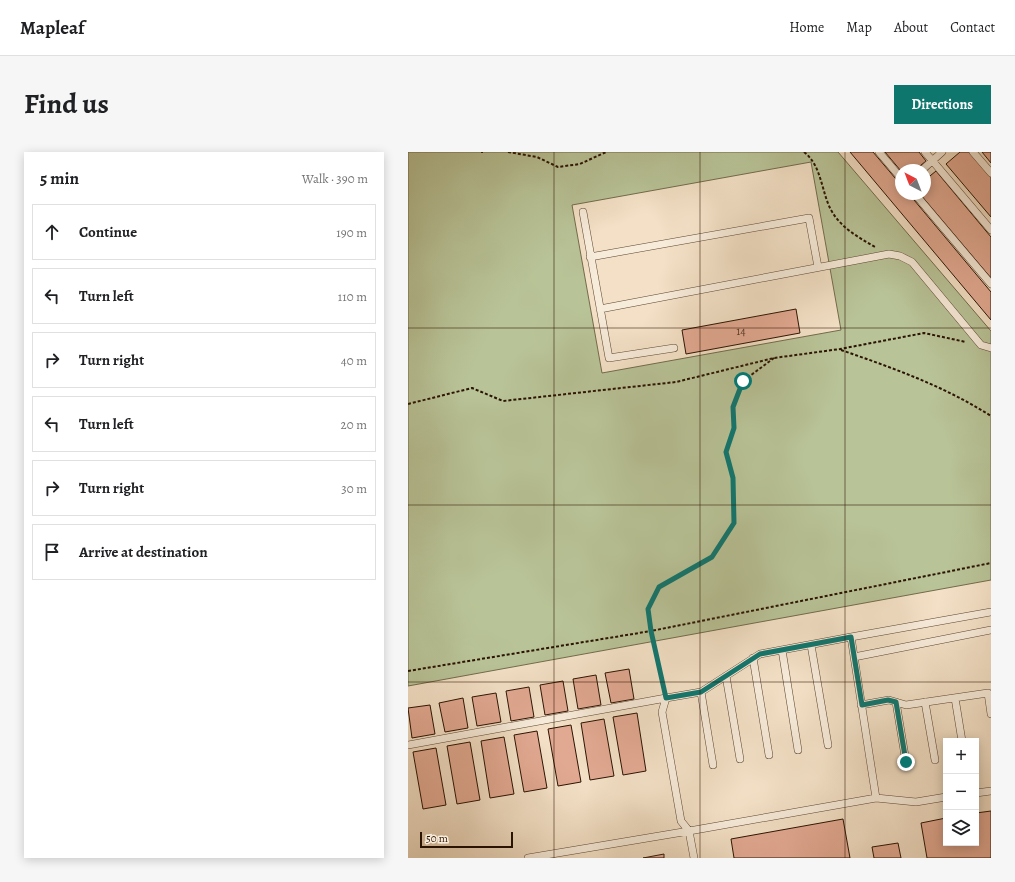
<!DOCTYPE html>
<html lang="en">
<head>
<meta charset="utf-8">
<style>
  :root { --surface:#fff; --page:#f6f6f6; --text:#202124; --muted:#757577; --line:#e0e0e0; --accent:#0f766e }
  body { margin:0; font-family:Alegreya,serif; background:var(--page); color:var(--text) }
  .controls { position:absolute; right:12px; bottom:12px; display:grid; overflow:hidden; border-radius:0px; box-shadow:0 2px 10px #0003 }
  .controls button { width:36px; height:36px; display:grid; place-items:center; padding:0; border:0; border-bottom:1px solid var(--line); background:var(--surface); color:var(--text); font:20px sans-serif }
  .compass { position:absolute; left:487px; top:12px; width:36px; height:36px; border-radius:50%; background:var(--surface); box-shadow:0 2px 10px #0003; rotate:318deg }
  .scale { position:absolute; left:12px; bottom:10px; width:93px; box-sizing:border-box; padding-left:4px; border:2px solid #2b1302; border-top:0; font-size:11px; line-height:14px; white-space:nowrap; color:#2b1302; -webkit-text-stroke:3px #f7ebda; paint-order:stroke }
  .stop { position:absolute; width:12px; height:12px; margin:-9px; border:3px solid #0f766e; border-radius:50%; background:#fff }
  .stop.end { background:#0f766e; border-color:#fff; box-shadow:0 1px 4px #0008 }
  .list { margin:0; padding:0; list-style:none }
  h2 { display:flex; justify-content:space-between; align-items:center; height:52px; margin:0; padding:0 16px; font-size:17px }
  h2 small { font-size:13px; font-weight:400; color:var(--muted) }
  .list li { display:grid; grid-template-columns:26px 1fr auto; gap:12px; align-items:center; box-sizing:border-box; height:56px; margin:0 8px 8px; padding:0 8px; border:1px solid var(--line); border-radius:0px }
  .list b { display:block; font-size:15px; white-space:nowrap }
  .list em { font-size:13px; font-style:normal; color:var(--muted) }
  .icon { flex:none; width:22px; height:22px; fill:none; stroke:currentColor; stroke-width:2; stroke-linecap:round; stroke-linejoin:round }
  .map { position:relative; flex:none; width:583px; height:706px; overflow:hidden; border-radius:0px }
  header { display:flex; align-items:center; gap:24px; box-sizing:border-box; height:56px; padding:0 20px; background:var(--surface); border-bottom:1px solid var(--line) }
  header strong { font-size:19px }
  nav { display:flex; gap:22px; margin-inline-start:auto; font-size:14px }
  .intro { display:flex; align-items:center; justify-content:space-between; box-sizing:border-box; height:96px; padding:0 24px }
  h1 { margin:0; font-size:28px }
  .button { padding:10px 18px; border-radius:0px; background:var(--accent); color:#fff; font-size:14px; font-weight:700 }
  main { display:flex; gap:24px; padding:0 24px }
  aside { flex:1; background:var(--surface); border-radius:0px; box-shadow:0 2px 10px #0003 }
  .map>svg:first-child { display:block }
  .green { fill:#b8c397; stroke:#726b4c; fill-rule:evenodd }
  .building { fill:#e2a992; stroke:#2b1302 }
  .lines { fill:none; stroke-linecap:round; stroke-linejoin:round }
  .service-casing { stroke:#5d4633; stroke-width:8 }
  .path { stroke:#2b1302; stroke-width:2; stroke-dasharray:3 2; stroke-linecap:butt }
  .service { stroke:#f7ebda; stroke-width:7 }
  .route { stroke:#0f766e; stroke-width:5 }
  .grid { fill:none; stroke:#2b1302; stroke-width:1; stroke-opacity:0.55 }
  .labels { text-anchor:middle; stroke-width:4; stroke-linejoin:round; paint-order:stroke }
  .number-label { font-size:12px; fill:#593826 }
</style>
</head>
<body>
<header>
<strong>Mapleaf</strong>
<nav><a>Home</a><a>Map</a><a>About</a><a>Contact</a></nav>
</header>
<div class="intro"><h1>Find us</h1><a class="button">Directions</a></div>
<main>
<aside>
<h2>5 min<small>Walk · 390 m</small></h2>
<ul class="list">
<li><svg class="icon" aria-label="ahead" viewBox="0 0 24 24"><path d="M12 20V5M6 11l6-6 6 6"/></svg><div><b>Continue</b></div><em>190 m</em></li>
<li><svg class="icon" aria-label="left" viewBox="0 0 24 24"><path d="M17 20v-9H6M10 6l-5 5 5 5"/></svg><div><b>Turn left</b></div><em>110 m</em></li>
<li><svg class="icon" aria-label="right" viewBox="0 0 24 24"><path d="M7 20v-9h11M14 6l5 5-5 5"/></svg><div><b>Turn right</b></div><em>40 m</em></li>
<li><svg class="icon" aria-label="left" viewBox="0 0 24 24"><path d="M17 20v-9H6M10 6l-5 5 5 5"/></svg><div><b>Turn left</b></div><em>20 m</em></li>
<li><svg class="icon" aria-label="right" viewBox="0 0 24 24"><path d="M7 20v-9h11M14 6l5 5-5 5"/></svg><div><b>Turn right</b></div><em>30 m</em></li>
<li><svg class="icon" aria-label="arrive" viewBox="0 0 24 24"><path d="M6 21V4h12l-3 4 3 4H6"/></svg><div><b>Arrive at destination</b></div></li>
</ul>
</aside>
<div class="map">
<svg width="583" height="706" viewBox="0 0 583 706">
  <rect width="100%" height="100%" fill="#f3e0c6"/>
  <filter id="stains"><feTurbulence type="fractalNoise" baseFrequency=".005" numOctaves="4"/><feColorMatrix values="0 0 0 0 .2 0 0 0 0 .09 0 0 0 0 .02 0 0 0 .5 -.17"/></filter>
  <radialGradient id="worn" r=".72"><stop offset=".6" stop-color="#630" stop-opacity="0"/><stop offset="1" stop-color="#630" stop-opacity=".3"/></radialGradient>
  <!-- green -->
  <path class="green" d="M0 0H430L583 179V428L0 534ZM403 10 433 178 194 221 164 53Z"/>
  <!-- building -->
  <path class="building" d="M442 0H465L493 33V42H501L583 140V168Z
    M477 0H511L518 9 507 18 493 19Z
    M552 0H562L583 25V65L538 12Z
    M574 0H583V11Z
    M528 19 583 85V126L512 42H517V28Z
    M388 157 392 181 278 202 274 178Z
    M221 517 226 547 203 551 197 521Z
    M188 523 193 553 170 557 165 527Z
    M155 529 160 559 137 563 132 533Z
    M121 535 126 565 103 569 98 539Z
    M88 541 93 570 69 574 64 545Z
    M55 546 60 576 37 580 31 551Z
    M22 553 27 582 4 586 0 556Z
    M229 561 238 619 215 623 205 565Z
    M196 567 206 624 182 628 173 571Z
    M163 573 173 630 150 634 140 577Z
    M129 579 139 636 116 640 106 583Z
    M96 585 106 642 82 646 73 589Z
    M62 590 72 648 49 652 39 594Z
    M28 596 38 653 15 657 5 600Z
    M583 659V706H519L513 671 538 666V691H568V661Z
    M435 667 442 706H326L323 687Z
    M490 691 493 706H466L464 695Z
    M256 702V706H235Z"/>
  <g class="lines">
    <!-- service casing -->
    <g class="service-casing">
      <path id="service" d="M471 0 493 26
        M517 0 583 78
        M565 0 583 21
        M514 18 534 0
        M507 42 583 132
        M175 60 201 206 266 196
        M182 105 401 66 410 115
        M192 157 481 102 492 104 504 110 573 193 583 196
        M443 485 583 460
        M403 493 420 593
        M374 498 390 598
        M446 505 583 478
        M345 506 361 603
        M318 524 332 607
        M293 540 305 613
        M258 546 293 540 352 502 443 485 468 646
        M547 546 554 589
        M488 550 498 610
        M517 550 527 608
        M453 553 481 548 498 553 580 541 583 562
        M0 593 258 546 254 560 273 669 281 679 120 706
        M568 641 583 639
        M286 706 281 679 468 646 508 650 538 645"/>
    </g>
    <!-- path -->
    <path class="path" d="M73 0H75
      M100 0 129 5 150 15 172 12 198 0
      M396 0C414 14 413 39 423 58 433 76 450 85 467 95
      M433 198C485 216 536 234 583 264
      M366 206 335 229 325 255 326 276 318 300 325 326 326 371 304 405 251 435 240 457 243 479 583 411
      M0 252 64 236 95 249 268 230 366 206 432 197 516 181 558 190
      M0 519 243 479 256 538"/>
    <!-- service -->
    <use href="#service" class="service"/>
  </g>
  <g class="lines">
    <!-- route -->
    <path class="route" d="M335 229 325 255 326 276 318 300 325 326 326 371 304 405 251 435 240 457 243 479 258 546 293 540 352 502 443 485 454 553 480 548 488 550 498 610"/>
  </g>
  <!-- grid -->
  <path class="grid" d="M146 0V706M292 0V706M437 0V706M0 176H583M0 353H583M0 530H583"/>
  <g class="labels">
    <!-- number labels -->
    <g class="number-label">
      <text x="333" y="183">14</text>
    </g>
  </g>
  <rect width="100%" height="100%" filter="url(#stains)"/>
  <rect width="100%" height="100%" fill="url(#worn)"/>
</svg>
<div class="controls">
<button>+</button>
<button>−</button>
<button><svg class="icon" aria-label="layers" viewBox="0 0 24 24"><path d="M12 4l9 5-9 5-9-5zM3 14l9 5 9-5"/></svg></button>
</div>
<svg class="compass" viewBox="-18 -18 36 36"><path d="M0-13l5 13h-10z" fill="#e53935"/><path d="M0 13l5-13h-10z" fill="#757577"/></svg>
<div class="scale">50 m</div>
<div class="stop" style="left:335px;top:229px"></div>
<div class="stop end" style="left:498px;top:610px"></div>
</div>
</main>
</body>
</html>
